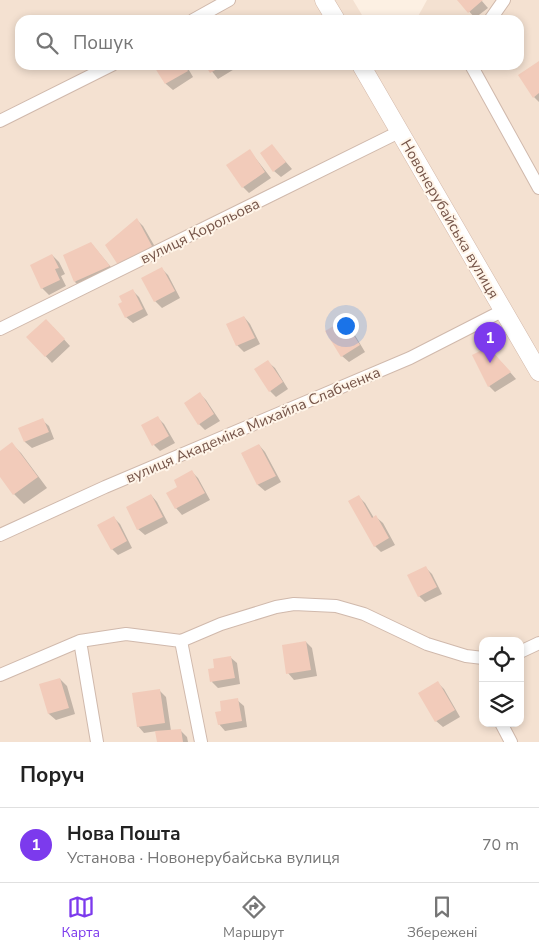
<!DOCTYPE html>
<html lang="uk">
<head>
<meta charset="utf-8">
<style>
  :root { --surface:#fff; --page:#f6f6f6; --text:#222; --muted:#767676; --line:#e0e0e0; --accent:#7c3aed }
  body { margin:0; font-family:"Nunito Sans",sans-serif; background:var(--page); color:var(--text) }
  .controls { position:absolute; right:15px; bottom:15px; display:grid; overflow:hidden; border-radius:10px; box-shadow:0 2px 8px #0003 }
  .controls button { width:45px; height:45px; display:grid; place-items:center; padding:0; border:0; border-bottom:1px solid var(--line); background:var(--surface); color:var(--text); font:25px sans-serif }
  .you { position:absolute; left:345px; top:325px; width:18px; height:18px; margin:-12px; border:4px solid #fff; border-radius:50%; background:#1a73e8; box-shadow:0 0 0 8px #1a73e833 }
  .badge { display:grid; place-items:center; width:32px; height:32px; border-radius:50%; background:var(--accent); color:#fff; font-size:16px; font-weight:700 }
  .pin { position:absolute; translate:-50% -41px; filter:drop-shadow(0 1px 2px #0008) }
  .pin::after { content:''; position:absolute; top:26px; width:18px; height:15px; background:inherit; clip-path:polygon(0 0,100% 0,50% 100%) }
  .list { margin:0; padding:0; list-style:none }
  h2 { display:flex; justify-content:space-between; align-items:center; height:65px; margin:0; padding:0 20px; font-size:21px }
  h2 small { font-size:16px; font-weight:400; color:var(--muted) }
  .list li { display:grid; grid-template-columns:32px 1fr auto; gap:15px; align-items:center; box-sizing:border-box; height:75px; padding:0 20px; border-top:1px solid var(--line) }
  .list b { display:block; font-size:19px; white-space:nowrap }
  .list p { margin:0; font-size:16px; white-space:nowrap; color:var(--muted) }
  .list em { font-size:16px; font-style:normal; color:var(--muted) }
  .icon { flex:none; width:28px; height:28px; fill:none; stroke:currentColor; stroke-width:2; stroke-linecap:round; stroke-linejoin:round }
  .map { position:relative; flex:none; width:539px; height:742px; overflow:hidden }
  .search { position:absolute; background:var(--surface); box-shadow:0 2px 8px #0003; left:15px; right:15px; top:15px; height:55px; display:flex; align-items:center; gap:12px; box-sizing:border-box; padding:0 18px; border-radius:15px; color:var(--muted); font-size:19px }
  .sheet { height:140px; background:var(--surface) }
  nav { display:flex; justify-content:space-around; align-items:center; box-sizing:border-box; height:70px; border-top:1px solid var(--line); background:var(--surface); font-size:14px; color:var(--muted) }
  nav a { display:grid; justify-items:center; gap:2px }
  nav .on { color:var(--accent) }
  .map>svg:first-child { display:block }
  .residential { fill:#f4e1d1; fill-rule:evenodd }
  .shadow { fill:#0003 }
  .building { fill:#f2cbba }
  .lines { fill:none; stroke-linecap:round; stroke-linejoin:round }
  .street-casing { stroke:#d0b9ac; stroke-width:14 }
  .secondary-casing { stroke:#d3b8a9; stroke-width:19 }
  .street { stroke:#fff; stroke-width:12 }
  .secondary { stroke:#fff; stroke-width:18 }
  .labels { text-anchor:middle; stroke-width:4; stroke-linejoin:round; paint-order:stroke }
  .street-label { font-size:15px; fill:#755448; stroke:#fff5e9 }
</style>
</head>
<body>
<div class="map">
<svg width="539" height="742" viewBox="0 0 539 742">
  <rect width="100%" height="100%" fill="#fdf0e3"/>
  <!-- residential -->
  <path class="residential" d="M0 0H353L365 20H20V65H519V20H416L427 0H539V742H0ZM483 641H520V723H483Z"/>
  <!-- shadow -->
  <path class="shadow" d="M459 0H481L488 8 475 18Z
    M539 62V102L534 97Z
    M155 65H186L193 77 173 90 166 84Z
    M207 65H241L218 79Z
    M272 146 292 169 281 177 274 171Z
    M249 150 271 178 249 193 243 187Z
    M137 220 143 226 158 252 127 273Z
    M91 243 115 272 81 288 75 282Z
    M52 255 59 262 65 274 61 276 66 286 49 295 42 288Z
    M161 268 168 275 180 298 162 308 155 301Z
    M132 290 139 297 148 315 133 323 126 317Z
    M244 317 250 324 260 344 244 352 237 345 228 325Z
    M344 321 350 327 365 352 349 362 342 356Z
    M53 327 70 346 52 363 28 337Z
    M495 355 516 379 495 392 489 386Z
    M268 362 275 368 288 389 276 397 270 391Z
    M200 394 206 400 220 421 205 430 199 424Z
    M157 417 164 424 175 443 160 451 154 445Z
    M42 420 49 426 54 439 32 448 25 442 20 429Z
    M12 444 21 453 47 488 24 504 14 494 0 475V452Z
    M259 445 265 452 281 482 265 491 258 485 242 454Z
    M192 472 198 478 210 500 182 515 176 508 168 493 179 487Z
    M151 495 157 502 168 523 145 535 138 529Z
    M359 497 365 503 374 518 376 517 383 523 395 545 381 552 375 546Z
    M113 517 120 524 132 548 118 555 112 549Z
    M425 567 432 574 442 594 425 602 419 596Z
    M306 642 312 648 317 676 294 680 288 673Z
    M230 657 237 663 240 684 218 688 212 682 216 669Z
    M60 679 67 686 75 714 56 720 49 714 41 685Z
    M438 683 444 689 460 717 443 727 436 721Z
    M159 690 166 697 171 731 180 730 187 737 188 742H159L157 731 144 733 138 726Z
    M237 700 244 706 247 727 225 731 219 724 223 712Z"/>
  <!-- building -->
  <path class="building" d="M457 0H483L468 13Z
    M539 61V93L533 98 518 75Z
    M153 65H184L188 71 165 84Z
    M205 65H224L210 73Z
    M272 144 286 162 273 172 260 153Z
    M250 149 265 172 242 188 226 165Z
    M137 218 152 246 120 268 105 245Z
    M91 242 110 266 74 282 63 255Z
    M52 254 59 268 55 269 60 280 41 289 30 265Z
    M162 267 175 291 154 302 141 278Z
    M133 289 143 309 125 318 118 304 122 302 119 296Z
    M244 316 255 338 236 346 226 324Z
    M46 319 65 339 45 357 26 337Z
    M344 320 360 345 341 357 325 331Z
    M488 347 511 372 488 387 472 355Z
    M268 360 283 382 269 392 254 369Z
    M200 392 214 414 198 425 184 403Z
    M158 416 169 436 152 446 141 425Z
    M43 418 49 432 24 442 18 428Z
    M12 442 38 477 13 495 0 477V451Z
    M259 444 276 476 257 485 241 453Z
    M192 470 205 493 175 509 166 493 177 487 174 480Z
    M151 494 163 517 137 530 126 507Z
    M359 495 372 518 376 515 389 538 374 547 348 501Z
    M114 516 127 541 111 550 97 525Z
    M426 566 437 587 418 597 407 575Z
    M306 641 311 670 286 674 282 645Z
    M231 656 235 678 210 682 208 669 214 668 213 659Z
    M60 678 69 708 48 714 39 684Z
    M438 681 455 710 435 722 418 693Z
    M160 689 165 723 137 727 132 693Z
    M238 698 242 721 218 725 215 712 221 711 220 701Z
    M181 729 183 742H157L155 731Z"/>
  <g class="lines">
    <!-- street casing -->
    <g class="street-casing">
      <path id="street" d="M193 20 229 0
        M490 20 504 0
        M471 65 539 188
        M0 121 112 65
        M0 329 399 132
        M0 535 105 487 410 358 504 310
        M80 641 97 742
        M181 641 201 742
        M520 652 539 643
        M0 675 80 641 126 634 181 641 221 624 276 607 294 604 336 606 364 614 427 644 466 656 483 658
        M501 723 511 742"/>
    </g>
    <!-- secondary casing -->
    <g class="secondary-casing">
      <path id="secondary" d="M324 0 336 20
        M361 65 539 372"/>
    </g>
    <!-- street -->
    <use href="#street" class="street"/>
    <!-- secondary -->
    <use href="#secondary" class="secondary"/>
  </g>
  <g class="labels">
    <!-- street labels -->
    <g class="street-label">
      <text transform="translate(450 219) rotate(60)" y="5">Новонерубайська вулиця</text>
      <text transform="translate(200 231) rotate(-26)" y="5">вулиця Корольова</text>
      <text transform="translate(253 425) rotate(-23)" y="5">вулиця Академіка Михайла Слабченка</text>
    </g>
  </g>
</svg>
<div class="controls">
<button><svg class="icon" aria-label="locate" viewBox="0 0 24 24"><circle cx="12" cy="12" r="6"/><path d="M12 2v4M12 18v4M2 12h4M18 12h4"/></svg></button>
<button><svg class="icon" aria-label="layers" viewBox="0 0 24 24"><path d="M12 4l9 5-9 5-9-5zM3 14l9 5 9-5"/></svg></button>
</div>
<div class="you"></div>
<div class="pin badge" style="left:490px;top:363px">1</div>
<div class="search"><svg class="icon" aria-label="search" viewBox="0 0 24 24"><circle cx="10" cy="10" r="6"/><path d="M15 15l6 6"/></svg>Пошук</div>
</div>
<section class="sheet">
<h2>Поруч<small></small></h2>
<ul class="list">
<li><span class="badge">1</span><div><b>Нова Пошта</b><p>Установа · Новонерубайська вулиця</p></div><em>70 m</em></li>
</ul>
</section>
<nav>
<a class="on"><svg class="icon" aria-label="map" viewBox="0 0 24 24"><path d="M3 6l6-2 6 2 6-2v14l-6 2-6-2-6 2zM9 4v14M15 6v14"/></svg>Карта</a>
<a><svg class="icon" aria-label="directions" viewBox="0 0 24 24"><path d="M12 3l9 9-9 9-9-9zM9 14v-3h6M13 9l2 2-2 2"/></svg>Маршрут</a>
<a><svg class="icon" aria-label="saved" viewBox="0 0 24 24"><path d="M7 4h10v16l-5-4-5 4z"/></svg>Збережені</a>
</nav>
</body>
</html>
